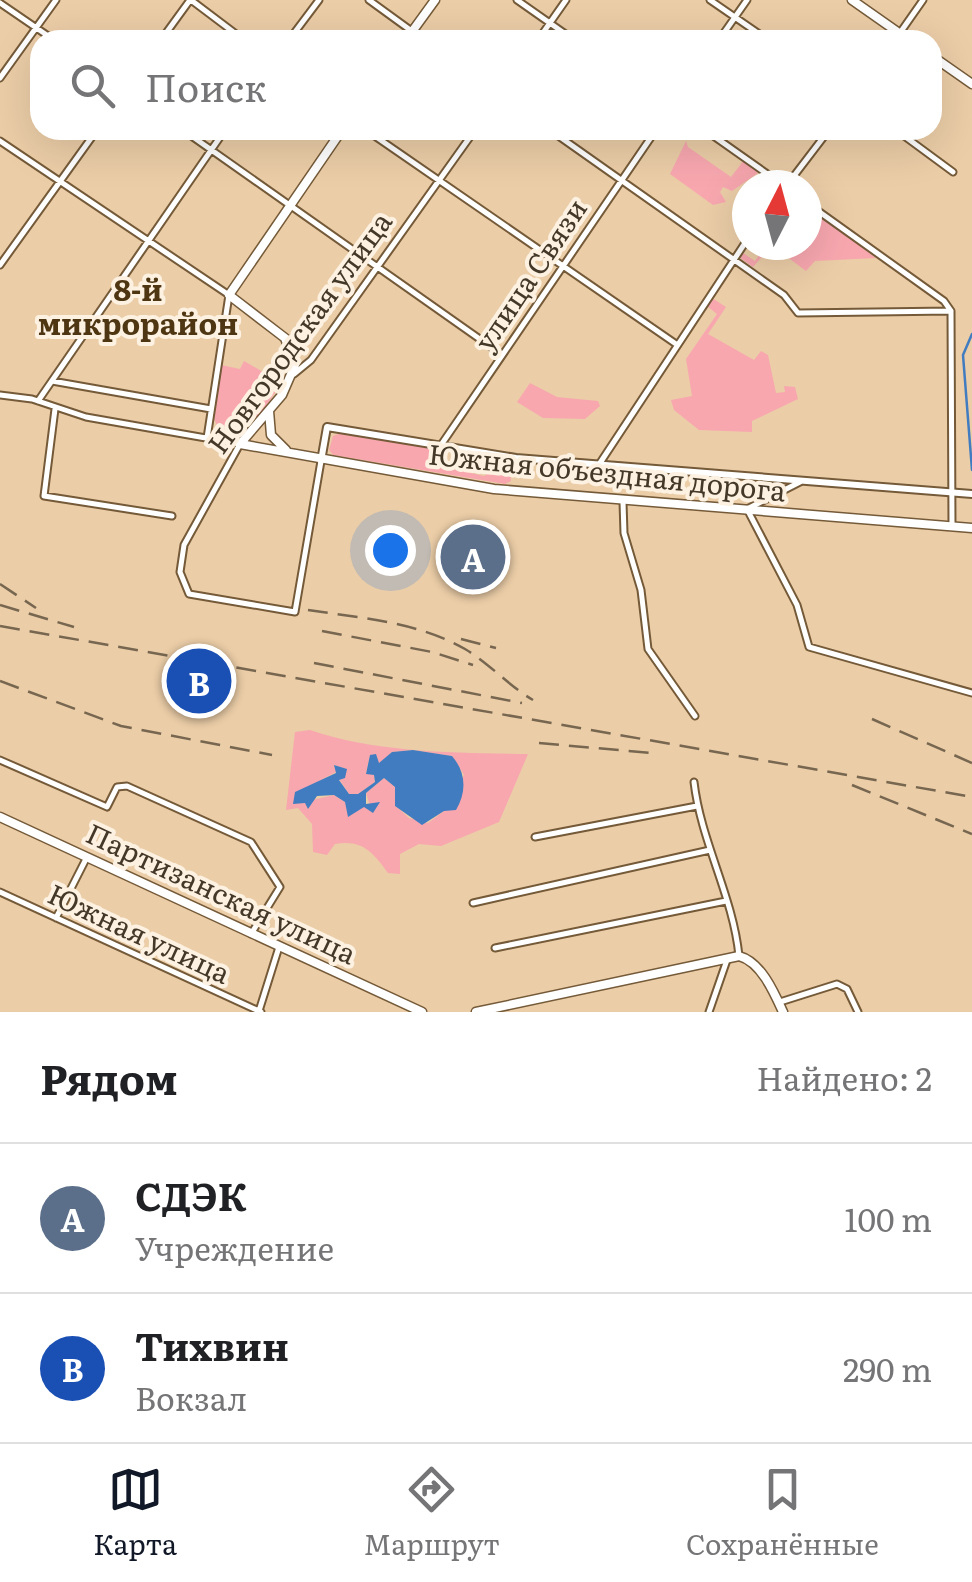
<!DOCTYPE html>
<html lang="ru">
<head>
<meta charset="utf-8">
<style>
  :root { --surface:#fff; --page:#f2f2f2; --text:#202124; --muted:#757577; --line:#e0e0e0; --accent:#111827 }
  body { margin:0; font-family:Literata,serif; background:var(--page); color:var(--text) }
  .compass { position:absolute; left:732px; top:170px; width:90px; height:90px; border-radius:50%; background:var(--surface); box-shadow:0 10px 40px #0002; rotate:6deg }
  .you { position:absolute; left:390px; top:550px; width:35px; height:35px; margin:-25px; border:8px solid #fff; border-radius:50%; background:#1a73e8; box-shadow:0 0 0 15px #1a73e833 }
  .badge { display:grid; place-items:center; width:65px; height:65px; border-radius:50%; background:var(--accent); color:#fff; font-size:32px; font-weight:700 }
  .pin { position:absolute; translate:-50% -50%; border:5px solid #fff; box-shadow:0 2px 10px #0006 }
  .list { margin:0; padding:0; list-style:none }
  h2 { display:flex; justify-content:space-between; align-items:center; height:130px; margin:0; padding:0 40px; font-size:42px }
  h2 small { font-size:32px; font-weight:400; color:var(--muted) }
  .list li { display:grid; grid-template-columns:65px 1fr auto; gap:30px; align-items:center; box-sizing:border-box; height:150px; padding:0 40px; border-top:2px solid var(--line) }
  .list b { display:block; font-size:38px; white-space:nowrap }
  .list p { margin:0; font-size:32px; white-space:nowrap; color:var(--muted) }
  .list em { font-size:32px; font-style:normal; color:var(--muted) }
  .icon { flex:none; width:55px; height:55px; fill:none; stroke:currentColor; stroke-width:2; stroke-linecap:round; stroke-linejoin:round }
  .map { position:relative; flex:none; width:972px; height:1012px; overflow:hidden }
  .search { position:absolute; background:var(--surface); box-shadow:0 10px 40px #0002; left:30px; right:30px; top:30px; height:110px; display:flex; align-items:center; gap:25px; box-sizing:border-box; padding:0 35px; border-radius:30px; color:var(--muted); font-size:38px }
  .sheet { height:430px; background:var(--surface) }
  nav { display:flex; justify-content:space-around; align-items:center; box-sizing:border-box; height:140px; border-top:2px solid var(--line); background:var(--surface); font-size:28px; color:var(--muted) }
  nav a { display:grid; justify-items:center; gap:5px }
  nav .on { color:var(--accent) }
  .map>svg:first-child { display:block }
  .green { fill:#f8a7af; fill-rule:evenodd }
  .water { fill:#417cc0 }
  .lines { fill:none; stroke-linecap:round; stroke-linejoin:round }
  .stream { stroke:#417cc0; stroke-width:2.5 }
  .minor-casing { stroke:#745a38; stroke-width:9 }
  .tertiary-casing { stroke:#745a38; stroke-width:10 }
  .primary-casing { stroke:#745a38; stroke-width:11 }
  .minor { stroke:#fff; stroke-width:5 }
  .tertiary { stroke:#fff; stroke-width:6 }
  .primary { stroke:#fff; stroke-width:8 }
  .rail { stroke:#776650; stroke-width:2.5; stroke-dasharray:20 10; stroke-linecap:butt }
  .labels { text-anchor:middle; stroke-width:8; stroke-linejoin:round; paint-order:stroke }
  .street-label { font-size:28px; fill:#443929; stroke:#fdf1e2 }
  .neighbourhood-label { font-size:30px; font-weight:bold; fill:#4e3613; stroke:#fdf1e2 }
</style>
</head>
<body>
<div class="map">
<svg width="972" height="1012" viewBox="0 0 972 1012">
  <rect width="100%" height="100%" fill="#ebcda7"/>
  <!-- green -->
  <path class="green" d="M686 141 688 147 731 177 744 160 758 173 732 191 723 187 720 192 726 202 713 205 670 174Z
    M821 217 876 258 815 261 806 271 782 253 767 251 753 267 740 258 743 253 755 261 766 245H807V228Z
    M712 298 726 307 708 334 754 360 761 351 768 355 776 393 785 392 784 386 795 387 798 399 752 421V432L699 430 674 410 671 400 692 396 686 359 717 314 707 306Z
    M244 361 282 383C267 402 249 440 222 435L214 419 221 365 240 369Z
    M530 383 557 397 598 401 600 406 585 419 543 418 517 402Z
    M341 433 433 447 449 468 484 476 509 460 511 481 505 484 333 455 329 450 333 436Z
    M310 730C377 753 457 753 528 754L499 822 441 846 419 844 400 854V874L388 873C373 852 362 839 335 844L327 855 313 852 312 824 298 808 286 810 295 732ZM413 750 452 756 464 775 444 811 428 823 409 818 395 805V787L384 778 366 793 370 806 345 802 334 795 303 802 319 781 336 772 334 765 346 769 339 779 349 794H358L375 782 374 775 366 773 370 755H375L379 764 392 752Z"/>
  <!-- water -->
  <path class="water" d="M413 750 452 756C466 772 467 792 456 810L444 811 422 825 395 806V787L384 778 366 793V804L380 802 373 813 364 807 348 817 345 802 334 795 317 796 308 809 305 803 293 804 295 792 336 773 334 765 347 769 345 778 339 780 349 794H358L375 782 374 775 366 774 370 755 376 754 379 763 392 752Z"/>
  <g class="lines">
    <!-- stream -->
    <path class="stream" d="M972 334 963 355 972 470"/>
    <!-- minor casing -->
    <g class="minor-casing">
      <path id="minor" d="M191 0 244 40
        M369 0 424 40
        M517 0 574 40
        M710 0 768 40
        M0 3 54 40
        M161 40 190 0
        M289 40 319 0
        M538 40 566 0
        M719 40 747 0
        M895 40 923 0
        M0 78 56 0
        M183 130 501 354
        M366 130 676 344
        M550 130 784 295 798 313 951 311
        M705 130 783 185
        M896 130 953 172
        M0 141 229 295 207 438
        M787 185 829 130
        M807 203 944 301 951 311
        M0 265 97 130
        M951 311 952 526
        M294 374 311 360 475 130
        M52 381 211 409
        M0 395 32 399 86 417 240 444 184 545 180 572 189 594 295 612 321 461
        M38 401 225 130
        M55 409 44 496 172 516
        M441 445 656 130
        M600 463 747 240
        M800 482 747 509 797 605 809 647 972 693
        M623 502 624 533 641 590 648 649 695 716
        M0 760 107 807 117 787 127 786 251 842 280 887 251 934
        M694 782C701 842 733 896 739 956
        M535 837 697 806
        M0 892 261 1012
        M473 903 710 850
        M56 918 87 857
        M495 948 726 901
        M780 1002 837 984 847 989 858 1012
        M259 1011 279 947
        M709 1012 727 960"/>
    </g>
    <!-- tertiary casing -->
    <g class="tertiary-casing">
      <path id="tertiary" d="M321 461 327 427 516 458 972 494"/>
    </g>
    <!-- primary casing -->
    <g class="primary-casing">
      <path id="primary" d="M852 0 909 40
        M406 40 435 0
        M932 56 972 84
        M269 411 271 435 286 450
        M240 444 494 489 972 528
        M240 444 282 395 295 365 285 338 229 295 342 130
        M0 817 422 1012
        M476 1012 739 956C761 962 774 992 783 1012"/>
    </g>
    <!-- minor -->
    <use href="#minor" class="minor"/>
    <!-- tertiary -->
    <use href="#tertiary" class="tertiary"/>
    <!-- primary -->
    <use href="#primary" class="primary"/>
    <!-- rail -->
    <path class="rail" d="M0 584 36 608
      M0 605 74 627
      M308 610C361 618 418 622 465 649 490 664 509 686 533 700
      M0 626 972 797
      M322 631 432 652 473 665
      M461 639 496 648
      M314 663 522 703
      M0 681 121 726 272 755
      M872 719 972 763
      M539 743 652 753
      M852 785 972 834"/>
  </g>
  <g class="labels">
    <!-- street labels -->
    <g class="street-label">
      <text transform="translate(531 275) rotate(-56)" y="10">улица Связи</text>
      <text transform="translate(300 333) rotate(-54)" y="10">Новгородская улица</text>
      <text transform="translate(607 473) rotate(6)" y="10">Южная объездная дорога</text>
      <text transform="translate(221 894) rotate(25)" y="10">Партизанская улица</text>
      <text transform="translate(139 934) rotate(25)" y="10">Южная улица</text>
    </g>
    <!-- neighbourhood labels -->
    <g class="neighbourhood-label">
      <text x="138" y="301">8-й<tspan x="138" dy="34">микрорайон</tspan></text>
    </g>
  </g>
</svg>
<svg class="compass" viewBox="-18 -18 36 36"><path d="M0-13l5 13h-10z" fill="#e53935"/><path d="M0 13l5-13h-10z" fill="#757577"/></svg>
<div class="you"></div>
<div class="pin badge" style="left:473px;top:557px;background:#5c6f8a">A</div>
<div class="pin badge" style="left:199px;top:681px;background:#1a4fb4">B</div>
<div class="search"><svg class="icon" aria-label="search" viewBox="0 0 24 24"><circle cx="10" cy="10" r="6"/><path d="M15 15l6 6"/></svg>Поиск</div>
</div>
<section class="sheet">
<h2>Рядом<small>Найдено: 2</small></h2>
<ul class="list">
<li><span class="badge" style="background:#5c6f8a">A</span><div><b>СДЭК</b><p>Учреждение</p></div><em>100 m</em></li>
<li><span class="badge" style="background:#1a4fb4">B</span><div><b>Тихвин</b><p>Вокзал</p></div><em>290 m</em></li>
</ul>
</section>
<nav>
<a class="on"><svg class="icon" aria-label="map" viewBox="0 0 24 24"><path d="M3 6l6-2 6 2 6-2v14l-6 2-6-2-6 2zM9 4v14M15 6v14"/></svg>Карта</a>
<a><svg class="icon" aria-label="directions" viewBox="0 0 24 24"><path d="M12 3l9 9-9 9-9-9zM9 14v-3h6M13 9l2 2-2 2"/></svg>Маршрут</a>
<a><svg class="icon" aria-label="saved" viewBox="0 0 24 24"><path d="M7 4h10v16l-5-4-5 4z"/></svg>Сохранённые</a>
</nav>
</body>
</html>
